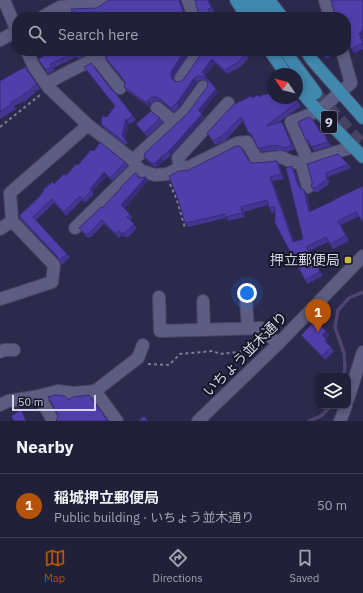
<!DOCTYPE html>
<html lang="en">
<head>
<meta charset="utf-8">
<style>
  :root { --surface:#212039; --page:#292841; --text:#f1f3f6; --muted:#a2a3ae; --line:#3e3e53; --accent:#b45309 }
  body { margin:0; font-family:"IBM Plex Sans","Noto Sans JP",sans-serif; background:var(--page); color:var(--text) }
  .controls { position:absolute; right:12px; bottom:12px; display:grid; overflow:hidden; border-radius:8px; box-shadow:0 2px 6px #0003 }
  .controls button { width:36px; height:36px; display:grid; place-items:center; padding:0; border:0; border-bottom:1px solid var(--line); background:var(--surface); color:var(--text); font:20px sans-serif }
  .compass { position:absolute; left:267px; top:68px; width:36px; height:36px; border-radius:50%; background:var(--surface); box-shadow:0 2px 6px #0003; rotate:305deg }
  .scale { position:absolute; left:12px; bottom:10px; width:84px; box-sizing:border-box; padding-left:4px; border:2px solid #d5d6eb; border-top:0; font-size:11px; line-height:14px; white-space:nowrap; color:#d5d6eb; -webkit-text-stroke:3px #161524; paint-order:stroke }
  .you { position:absolute; left:247px; top:293px; width:14px; height:14px; margin:-10px; border:3px solid #fff; border-radius:50%; background:#1a73e8; box-shadow:0 0 0 6px #1a73e833 }
  .badge { display:grid; place-items:center; width:26px; height:26px; border-radius:50%; background:var(--accent); color:#fff; font-size:13px; font-weight:700 }
  .pin { position:absolute; translate:-50% -33px; filter:drop-shadow(0 1px 2px #0008) }
  .pin::after { content:''; position:absolute; top:21px; width:14px; height:12px; background:inherit; clip-path:polygon(0 0,100% 0,50% 100%) }
  .list { margin:0; padding:0; list-style:none }
  h2 { display:flex; justify-content:space-between; align-items:center; height:52px; margin:0; padding:0 16px; font-size:17px }
  h2 small { font-size:13px; font-weight:400; color:var(--muted) }
  .list li { display:grid; grid-template-columns:26px 1fr auto; gap:12px; align-items:center; box-sizing:border-box; height:64px; padding:0 16px; border-top:1px solid var(--line) }
  .list b { display:block; font-size:15px; white-space:nowrap }
  .list p { margin:0; font-size:13px; white-space:nowrap; color:var(--muted) }
  .list em { font-size:13px; font-style:normal; color:var(--muted) }
  .icon { flex:none; width:22px; height:22px; fill:none; stroke:currentColor; stroke-width:2; stroke-linecap:round; stroke-linejoin:round }
  .map { position:relative; flex:none; width:363px; height:421px; overflow:hidden }
  .search { position:absolute; background:var(--surface); box-shadow:0 2px 6px #0003; left:12px; right:12px; top:12px; height:44px; display:flex; align-items:center; gap:10px; box-sizing:border-box; padding:0 14px; border-radius:16px; color:var(--muted); font-size:15px }
  .sheet { height:116px; background:var(--surface) }
  nav { display:flex; justify-content:space-around; align-items:center; box-sizing:border-box; height:56px; border-top:1px solid var(--line); background:var(--surface); font-size:11px; color:var(--muted) }
  nav a { display:grid; justify-items:center; gap:2px }
  nav .on { color:var(--accent) }
  .map>svg:first-child { display:block }
  .lines { fill:none; stroke-linecap:round; stroke-linejoin:round }
  .stream { stroke:#4e4471; stroke-width:3.5 }
  .major-tunnel { stroke:#454464; stroke-width:12; stroke-dasharray:12 6; stroke-linecap:butt }
  .minor-casing { stroke:#474561; stroke-width:14 }
  .major-casing { stroke:#474561; stroke-width:14 }
  .path { stroke:#7d7c98; stroke-width:2; stroke-dasharray:3 3; stroke-linecap:butt }
  .minor { stroke:#5d5c82; stroke-width:12 }
  .major { stroke:#4088ae; stroke-width:12 }
  .wall { fill:#453592 }
  .shaded-wall { fill:#382b77 }
  .building { fill:#503eaa; stroke:#382b77 }
  .poi-dot { fill:#c5bc3d; stroke:#161524; stroke-width:1.5 }
  .labels { text-anchor:middle; stroke-width:4; stroke-linejoin:round; paint-order:stroke }
  .shield { fill:#161524; stroke:#9c9caf; stroke-width:1 }
  .shield-label { font-size:13px; font-weight:bold; fill:#d5d6eb }
  .poi-label { font-size:14px; fill:#d5d6eb; stroke:#161524; text-anchor:end }
  .street-label { font-size:14px; fill:#d5d6eb; stroke:#161524 }
</style>
</head>
<body>
<div class="map">
<svg width="363" height="421" viewBox="0 0 363 421">
  <rect width="100%" height="100%" fill="#2c2a4c"/>
  <g class="lines">
    <!-- stream -->
    <path class="stream" d="M343 376 345 369 344 353 335 327 338 310 349 298 363 292
      M309 421 321 416 331 406"/>
    <!-- major-tunnel -->
    <path class="major-tunnel" d="M316 93 358 140 363 144"/>
    <!-- minor casing -->
    <g class="minor-casing">
      <path id="minor" d="M4 0 17 31
        M188 0 194 17
        M325 0 330 17
        M42 17 60 7 78 5H96L105 0
        M0 40 17 31
        M27 51 34 67 49 88 88 125 133 160 137 167 142 171 155 175 167 174 180 168 189 167 237 143 247 142 257 160 281 157 292 162 301 163 353 147
        M96 58 120 88
        M181 78 196 56 202 51
        M46 84 64 74 110 51
        M157 108 174 122
        M133 160 185 112 203 87
        M308 161 291 122 318 111 322 108 351 83 342 51
        M301 163 308 187
        M180 168 178 158 228 103
        M12 221 10 193 88 125
        M75 228 137 167
        M0 229 12 221 54 265 52 282 0 299
        M159 297 160 331 261 328 278 344
        M203 301 204 330
        M246 301 248 328
        M0 352 4 350H14
        M95 391 117 421
        M39 396 53 421
        M348 399 363 352
        M0 405 8 401 34 397 58 391 74 393 95 391 138 358 143 345
        M198 421 278 344 363 256
        M340 421 346 406"/>
    </g>
    <!-- major casing -->
    <g class="major-casing">
      <path id="major" d="M236 0 247 17
        M249 0 259 17
        M259 0 270 17
        M269 0 282 17
        M270 51 286 74
        M285 51 316 93
        M306 51 312 60 363 118
        M297 87 318 111 363 157"/>
    </g>
    <!-- path -->
    <path class="path" d="M0 127 40 95
      M170 184 177 200 185 228
      M148 364 169 365 180 354 213 351 220 354 255 350"/>
    <!-- minor -->
    <use href="#minor" class="minor"/>
    <!-- major -->
    <use href="#major" class="major"/>
  </g>
  <!-- wall -->
  <path class="wall" d="M209 0 214 12 197 17Z
    M363 0V36L362 38 363 41V49L354 53 351 49 347 40H346V17L334 15V11Z
    M54 51H93L78 59 76 57 53 68 54 71 48 74 38 59Z
    M133 51H191L175 74 174 77V80L178 82 181 81 184 79 199 57 254 51 248 57 249 58 240 67 227 74 215 63 205 76 218 92 201 113 204 118 171 155 157 167H155L147 161 144 157 188 113 207 87 208 84 207 81 203 80H200L197 82 179 107 174 112 162 102 159 101H154L151 104 150 107 127 91 124 87 125 83 124 81 105 57 111 54H129Z
    M321 51H332L334 54 326 59Z
    M25 67 40 89 34 92 35 93 27 99V100L14 106 16 109 0 119V81Z
    M111 89 114 91 136 120 130 124 129 123 125 139 128 143 125 145 104 128 101 124 115 106Z
    M265 95 273 98 298 102 301 106 279 122 284 126 295 149 287 152 280 150 261 152 252 137 248 132 243 121 225 141 215 145 207 133 252 98Z
    M160 118 163 122 147 137 136 124Z
    M323 132 326 136 331 146 314 151 310 144 309 145 306 141Z
    M243 150 249 161 251 163H255L277 161 280 165 284 179 273 181 294 242 303 239 295 171 301 189 304 190 307 194 311 212 363 187V223L359 216 341 225 349 241 333 249 328 242 309 251 323 276 307 284 305 280 275 212 272 213 269 208 268 205 244 212 245 217 228 221 227 218 188 227 185 223 189 170Z
    M125 162 128 166 112 181 107 176 92 192 94 194 85 203 82 200 66 216 54 203 36 220 67 254 70 257 62 265 58 258 21 220 19 216 54 184 78 165Z
    M307 164H348L351 168 328 177 330 183H328L329 185 326 186 318 192H314L311 187 312 184V181Z
    M146 177 148 181 124 209 130 214 132 218 130 220 137 228 127 238 125 236 124 237 122 235 119 238 104 224 91 237H90L88 238 82 232 79 228 102 208 141 178Z
    M326 331 329 335 326 338 329 343 328 344 334 351 325 360 304 339 301 335Z"/>
  <!-- shaded-wall -->
  <path class="shaded-wall" d="M179 0H181V2L186 17 184 16Z
    M208 0H209L214 12 211 8Z
    M363 29V36L362 38 363 41V43L359 34Z
    M185 51H189L190 52 175 74 174 77V81L171 77V73L172 70Z
    M248 51H254L248 57 246 54Z
    M212 59 215 63 205 76 202 72Z
    M194 78 197 82 179 107 177 103Z
    M216 89 218 92 201 114 198 110Z
    M148 100 151 104 150 107 147 103Z
    M202 114 204 118 171 155 168 152Z
    M126 119 129 123 125 139 122 135Z
    M282 122 284 126 295 149 292 145Z
    M323 132 326 136 331 146 328 142Z
    M161 157 164 161 157 167 155 163Z
    M277 161 280 165 284 179 281 174Z
    M292 166 295 171 301 189 298 185Z
    M104 172 107 176 92 192 90 189Z
    M326 173 328 177 330 183 327 179Z
    M138 175 141 179 139 180 137 176Z
    M146 177 148 181 123 209 121 205Z
    M270 177 273 181 296 246 293 242Z
    M304 190 307 194 312 216 309 212Z
    M241 207 244 212 245 217 242 213Z
    M338 221 341 225 349 241 346 236Z
    M306 247 309 251 323 276 320 272Z
    M326 331 329 335 325 339 322 335Z
    M326 339 329 343 327 345 325 341Z"/>
  <!-- building -->
  <path class="building" d="M109 0H179L185 17H75L71 9 97 8Z
    M195 0H208L211 8 208 9 212 17H197L199 14 198 11Z
    M331 0H363V29L359 34 363 43 351 49 346 38V17H333L334 15V11Z
    M54 51H83L75 55 74 53 50 64 52 67 46 70 38 59Z
    M114 51H126L129 54 133 51H185L172 70 171 73V77L174 81 178 82 181 81 184 79 199 57 205 51H248L246 54 237 63 225 70 212 59 202 72 216 89 198 110 202 114 168 152 161 157 155 163H152L144 157 145 153 188 113 207 87 208 84 207 80 205 77 201 76H198L194 78 177 103 171 108 159 98 156 97H151L148 100 147 103 124 87 125 83 123 79 105 57 111 54Z
    M321 51H330L323 55Z
    M91 63 111 89 114 91 133 116 127 120 126 119 122 135 125 139 123 141 101 124 102 116 107 117 115 106 84 67Z
    M25 67 37 84 31 88 32 89 24 94V95L11 102 12 104 0 112V81Z
    M269 93 270 94 273 93V98H295L298 102 266 126 282 122 292 145 284 148 277 145 258 148 251 134 248 132 241 117 222 136 213 141 207 133 233 105 251 96 252 98 258 95 259 97 264 94 265 95Z
    M151 111 160 118 144 133 136 124Z
    M309 117 313 120 321 133 323 132 328 142 311 147 308 140 306 141 298 122Z
    M100 142 125 162 110 178 104 172 90 189 92 190 83 199 80 196 64 212 52 199 33 217 67 254 59 261 57 256 19 216 41 195H40L44 191 43 190 52 182 54 184 64 174 66 176 76 164 78 165 91 150 94 151Z
    M236 146H240L248 159 251 163H255L277 161 281 174 270 177 293 242 303 239 286 168 292 166 298 185 300 188 304 190 309 212 335 200V199L363 186V221H362L356 212 338 221 346 236 330 244 326 237 306 247 320 272 305 280 275 223V207L269 208 267 200 241 207 242 213 225 217V214L185 223 179 202 169 176 179 171 189 170Z
    M338 154 348 164 326 173 327 179H326V181L323 182 316 188 311 187 312 184V181L307 164Z
    M135 173 138 175 137 176 139 178 146 177 121 205 130 214 127 217 134 224 124 234 123 232 121 234 119 231 116 234 102 220 88 234 87 233 85 234 79 228 101 207 102 208 121 188H120Z
    M315 321 326 331 322 335 326 339 325 341 331 347 322 356 301 335Z
    M56 395 65 396 68 400 73 397 89 395 108 421H56L58 417 57 413 48 397Z
    M21 410 26 421H14L11 416Z
    M144 416 148 421H138Z"/>
  <!-- markers -->
  <rect class="poi-dot" x="344" y="256" width="8" height="8" rx="2"/>
  <g class="labels">
    <!-- shield labels -->
    <rect class="shield" x="321" y="111" width="16" height="22" rx="3"/>
    <g class="shield-label">
      <text x="329" y="127">9</text>
    </g>
    <!-- poi labels -->
    <g class="poi-label">
      <text x="340" y="265">押立郵便局</text>
    </g>
    <!-- street labels -->
    <g class="street-label">
      <text transform="translate(245 354) rotate(-45)" y="5">いちょう並木通り</text>
    </g>
  </g>
</svg>
<div class="controls">
<button><svg class="icon" aria-label="layers" viewBox="0 0 24 24"><path d="M12 4l9 5-9 5-9-5zM3 14l9 5 9-5"/></svg></button>
</div>
<svg class="compass" viewBox="-18 -18 36 36"><path d="M0-13l5 13h-10z" fill="#e53935"/><path d="M0 13l5-13h-10z" fill="#a2a3ae"/></svg>
<div class="scale">50 m</div>
<div class="you"></div>
<div class="pin badge" style="left:318px;top:332px">1</div>
<div class="search"><svg class="icon" aria-label="search" viewBox="0 0 24 24"><circle cx="10" cy="10" r="6"/><path d="M15 15l6 6"/></svg>Search here</div>
</div>
<section class="sheet">
<h2>Nearby<small></small></h2>
<ul class="list">
<li><span class="badge">1</span><div><b>稲城押立郵便局</b><p>Public building · いちょう並木通り</p></div><em>50 m</em></li>
</ul>
</section>
<nav>
<a class="on"><svg class="icon" aria-label="map" viewBox="0 0 24 24"><path d="M3 6l6-2 6 2 6-2v14l-6 2-6-2-6 2zM9 4v14M15 6v14"/></svg>Map</a>
<a><svg class="icon" aria-label="directions" viewBox="0 0 24 24"><path d="M12 3l9 9-9 9-9-9zM9 14v-3h6M13 9l2 2-2 2"/></svg>Directions</a>
<a><svg class="icon" aria-label="saved" viewBox="0 0 24 24"><path d="M7 4h10v16l-5-4-5 4z"/></svg>Saved</a>
</nav>
</body>
</html>
